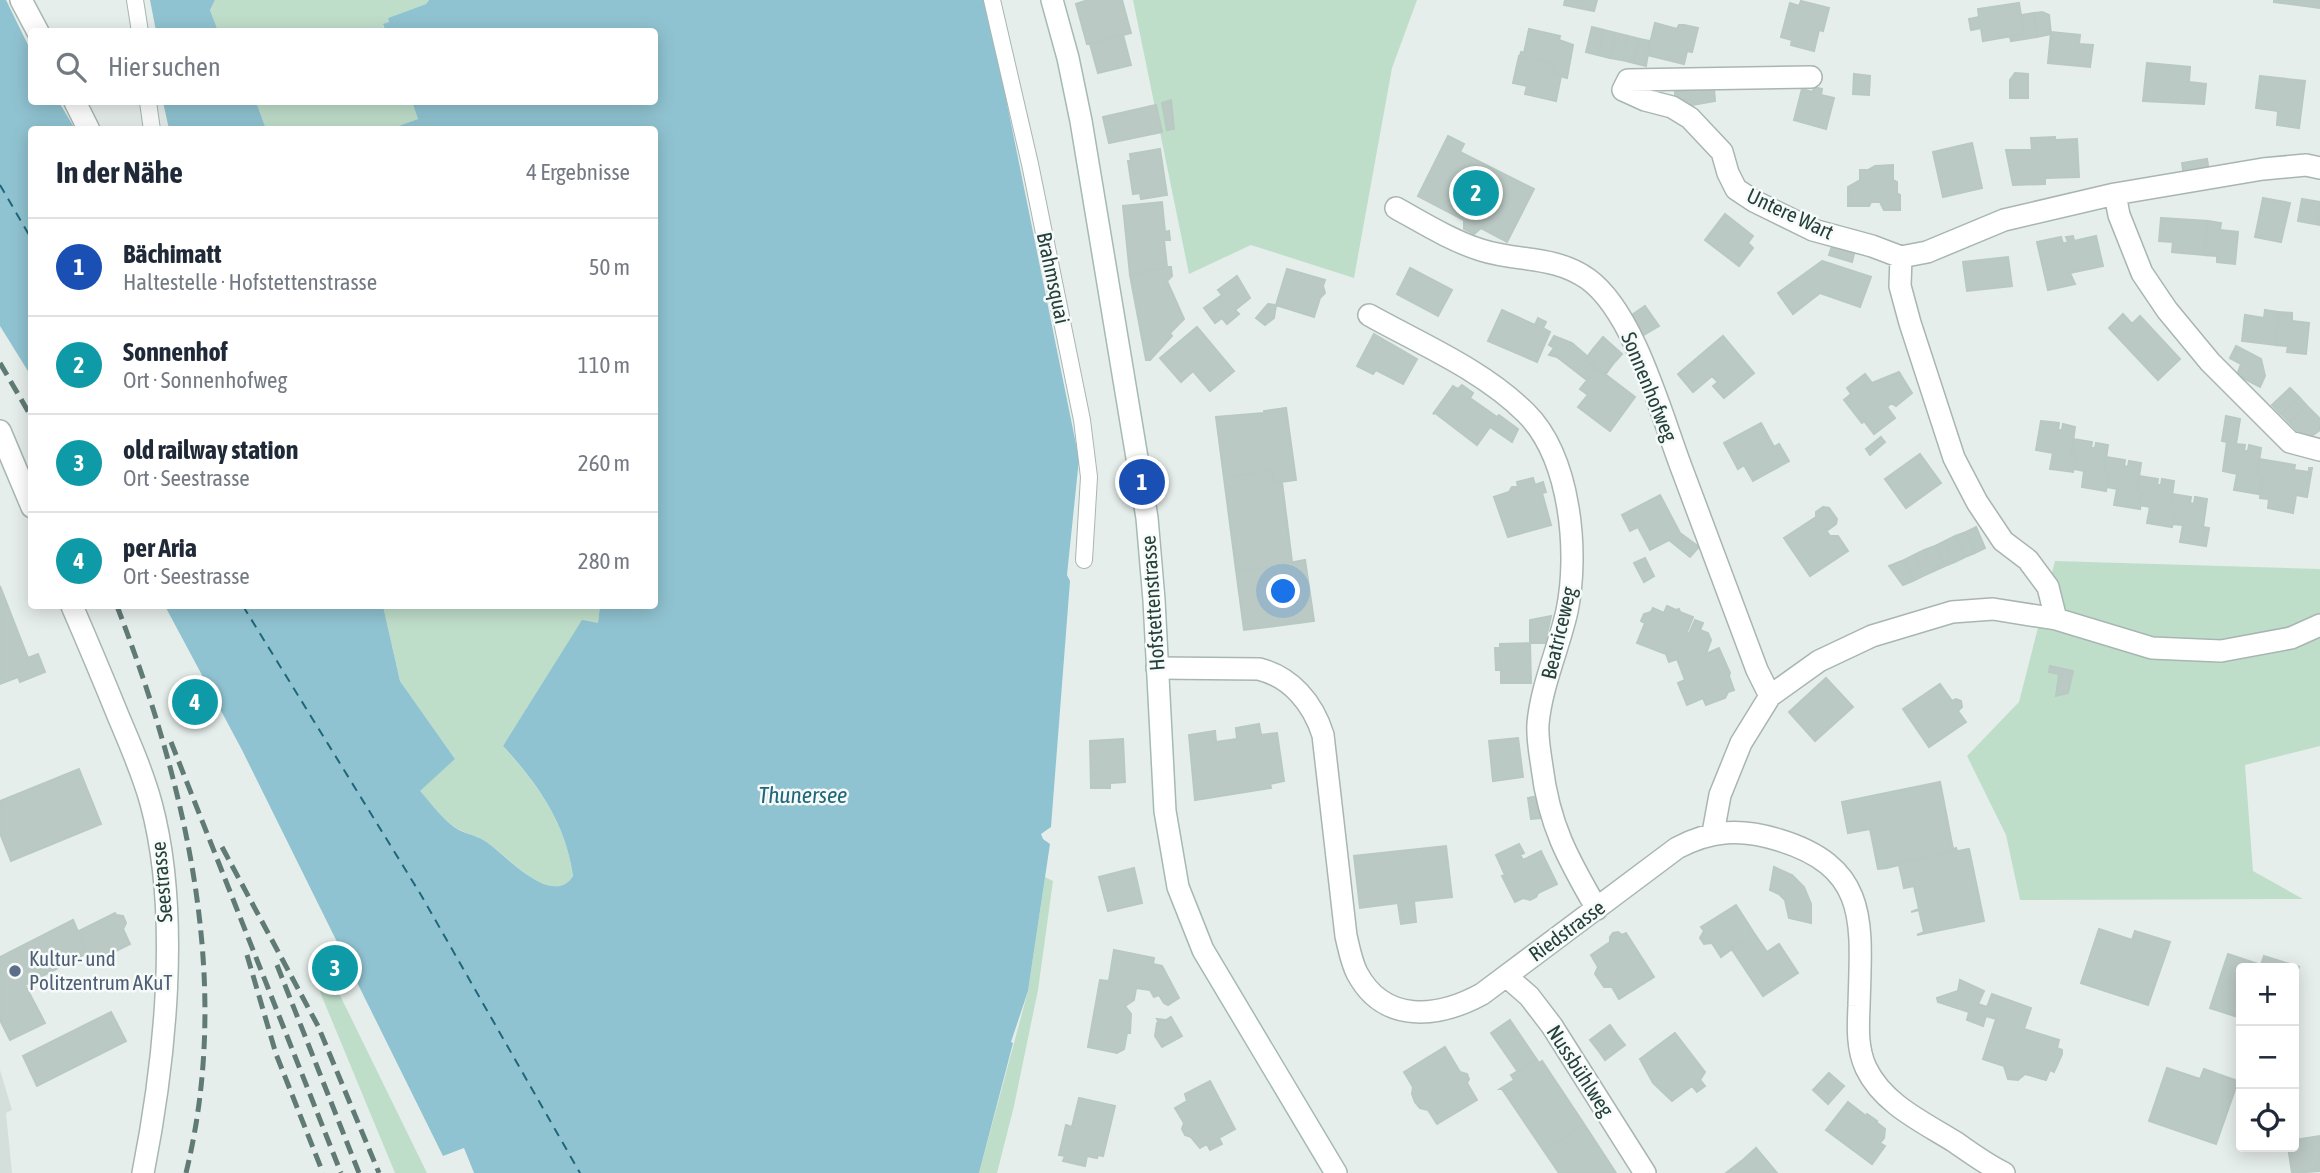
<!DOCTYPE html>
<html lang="de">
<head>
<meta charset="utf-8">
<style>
  :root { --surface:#fff; --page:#f2f2f3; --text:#1f2937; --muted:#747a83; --line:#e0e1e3; --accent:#0b8043 }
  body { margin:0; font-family:"Asap Condensed",sans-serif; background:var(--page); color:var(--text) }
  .controls { position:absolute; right:21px; bottom:21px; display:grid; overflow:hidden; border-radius:7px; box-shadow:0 4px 18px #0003 }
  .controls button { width:63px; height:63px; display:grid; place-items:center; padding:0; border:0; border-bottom:2px solid var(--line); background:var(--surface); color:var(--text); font:35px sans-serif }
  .you { position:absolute; left:1284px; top:592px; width:24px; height:24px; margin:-18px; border:5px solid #fff; border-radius:50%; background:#1a73e8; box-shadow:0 0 0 10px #1a73e833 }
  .badge { display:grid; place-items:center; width:46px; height:46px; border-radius:50%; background:var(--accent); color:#fff; font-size:23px; font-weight:700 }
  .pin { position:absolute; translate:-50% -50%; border:4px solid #fff; box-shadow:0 2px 7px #0006 }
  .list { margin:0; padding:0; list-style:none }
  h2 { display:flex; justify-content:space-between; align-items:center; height:91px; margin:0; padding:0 28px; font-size:30px }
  h2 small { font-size:23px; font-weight:400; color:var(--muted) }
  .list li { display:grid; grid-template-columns:46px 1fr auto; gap:21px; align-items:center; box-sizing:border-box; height:98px; padding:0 28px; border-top:2px solid var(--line) }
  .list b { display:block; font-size:26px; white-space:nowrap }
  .list p { margin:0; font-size:23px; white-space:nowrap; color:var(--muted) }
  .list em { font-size:23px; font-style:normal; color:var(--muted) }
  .icon { flex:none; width:38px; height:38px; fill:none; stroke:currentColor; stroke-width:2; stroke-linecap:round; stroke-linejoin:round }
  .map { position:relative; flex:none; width:2320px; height:1173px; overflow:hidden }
  .search { position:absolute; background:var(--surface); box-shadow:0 4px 18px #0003; left:28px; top:28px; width:630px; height:77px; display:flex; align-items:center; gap:18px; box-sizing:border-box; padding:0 24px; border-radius:7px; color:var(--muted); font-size:26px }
  .panel { position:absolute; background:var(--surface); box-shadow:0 4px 18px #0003; left:28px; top:126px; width:630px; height:483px; border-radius:7px }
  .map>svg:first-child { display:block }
  .built { fill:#d4deda }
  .green { fill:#bfdeca }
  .water { fill:#90c3d1 }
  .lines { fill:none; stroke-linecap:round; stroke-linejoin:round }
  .ferry { stroke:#1f677b; stroke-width:2; stroke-dasharray:9 7; stroke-linecap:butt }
  .building { fill:#bbc9c4; stroke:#b8c8c2; stroke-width:2 }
  .pedestrian-casing { stroke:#a8b6b2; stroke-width:18 }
  .minor-casing { stroke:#a8b6b2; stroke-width:24 }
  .tertiary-casing { stroke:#a8b6b2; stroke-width:24 }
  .secondary-casing { stroke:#a4bab3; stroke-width:24 }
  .pedestrian { stroke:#fff; stroke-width:16 }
  .minor { stroke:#fff; stroke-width:21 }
  .tertiary { stroke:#fff; stroke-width:21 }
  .secondary { stroke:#fff; stroke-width:21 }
  .rail { stroke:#607b75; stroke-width:5; stroke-dasharray:14 7; stroke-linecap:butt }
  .service-dot { fill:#5c6f8a; stroke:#f6faf9; stroke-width:2.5 }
  .labels { text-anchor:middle; stroke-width:5; stroke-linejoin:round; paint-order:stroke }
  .street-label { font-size:21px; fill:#25403a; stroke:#f6faf9 }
  .service-label { font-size:21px; fill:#4e5e75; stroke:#f6faf9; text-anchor:start }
  .water-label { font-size:23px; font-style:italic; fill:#1f677b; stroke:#f6faf9 }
</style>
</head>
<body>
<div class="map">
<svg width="2320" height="1173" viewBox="0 0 2320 1173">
  <rect width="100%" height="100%" fill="#e6eeeb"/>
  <!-- built -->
  <path class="built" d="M0 1070 12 1110 6 1113 12 1173H0Z"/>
  <!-- green -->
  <path class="green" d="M215 0H429L426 4 388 18 389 22 383 25 386 32 218 31 210 10Z
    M1133 0H1417L1392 68 1354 278 1251 245 1189 274Z
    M256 102H412L418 119 390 129H266Z
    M2055 561 2320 569V746L2245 765 2253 871 2303 899 2020 900 2006 835 1967 756 2019 702Z
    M383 606H600L598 623 503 746C538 785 566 824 573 876 553 908 507 856 488 843 479 836 468 835 458 829 444 822 431 803 419 791L455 759 400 681Z
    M1045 877 1053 881 1038 990 1014 1106 997 1173H979L1028 991Z
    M333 981 427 1173H395L318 987Z"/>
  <!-- water -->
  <path class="water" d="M0 0H6L31 51 32 102H59L75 129 32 130 31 376 0 326Z
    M150 0H215L210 10 218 31H156Z
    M429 0H986L1079 459 1067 575 1070 581 1051 827 1041 834 1043 839 1050 844 1028 991 1011 1042 1013 1043 979 1173H474L464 1148 443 1156 242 750 165 606H383L400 681 455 759 420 791C431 803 444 822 459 830 469 835 479 836 488 843 507 857 553 908 573 876 566 824 538 784 503 746L582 620 598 623 600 606H654V130L390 129 418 119 412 102H654V32H386L383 24 389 22 388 18 426 4Z
    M163 102H256L266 129H169Z"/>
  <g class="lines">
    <!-- ferry -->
    <path class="ferry" d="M0 185 32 240
      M243 606 421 895 580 1173"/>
  </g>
  <!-- building -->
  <path class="building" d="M1088 0H1122L1131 33 1087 44 1076 4Z
    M1565 0H1597L1594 11 1564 5Z
    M2274 0H2320V8L2274 2Z
    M1801 1 1829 8 1823 31 1819 30 1814 51 1791 45 1792 40 1781 37 1790 3 1799 6Z
    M2019 3 2024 34 1983 41 1981 28 1971 30 1969 19 1979 17 1978 9Z
    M2042 12 2049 15 2051 34 2037 37 2034 13Z
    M2034 13 2037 37 2011 41 2010 37 2024 34 2021 15Z
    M1655 23 1677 29 1679 25H1684L1698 28 1692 52 1687 51 1684 64 1647 55Z
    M1592 27 1604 30 1598 55 1586 52Z
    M1529 29 1560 36 1559 40 1573 45 1567 78 1553 74 1555 64 1520 56 1521 52 1524 53Z
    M1604 30 1616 33 1610 58 1598 55Z
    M2051 32 2080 35 2079 44 2093 45 2090 67 2048 63Z
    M1616 33 1628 36 1622 60 1610 58Z
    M1123 35 1131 65 1098 73 1090 44Z
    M1628 36 1640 39 1634 63 1622 60Z
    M1640 39 1650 41 1646 66 1634 63Z
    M1519 56 1555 64 1553 74 1561 76 1556 101 1525 94 1527 86 1513 83Z
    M2147 63 2190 67 2189 82 2206 84 2204 104 2143 101Z
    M2015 73 2028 74V98H2010V80Z
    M1854 74 1870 76 1869 95 1853 94Z
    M2260 76 2305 81 2299 128 2277 125 2278 111 2256 108Z
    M1814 87 1822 89 1821 95 1834 98 1826 129 1794 120 1802 89 1813 92Z
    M1714 88 1715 101 1687 106 1675 97V92Z
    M1171 100 1174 129 1167 130 1162 103Z
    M1156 105 1162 132 1109 143 1103 117Z
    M1448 136 1464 144 1460 152 1534 189 1507 242 1481 228 1474 234 1464 229V220L1418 196Z
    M2055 137V140L2077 139 2079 177 2045 178V184L2013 185 2006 150H2032L2031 138Z
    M1972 143 1982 188 1943 197 1933 152Z
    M1160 149 1167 195 1141 199 1140 193 1133 194 1128 161H1131L1130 154Z
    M2207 159 2209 172 2184 176 2182 163Z
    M1893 165V180L1897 182V193L1900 195V210H1884L1880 202H1871L1869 206H1848V187L1860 180V170H1868L1875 166Z
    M2263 198 2290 203 2281 242 2255 237Z
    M2302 199 2320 202V225L2298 221Z
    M1162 202 1165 232 1169 231 1170 240H1164L1167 267 1130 275 1123 206Z
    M1725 214 1753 236 1748 243 1753 248 1739 266 1705 240Z
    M2161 218 2208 221 2204 255 2172 252 2173 242 2159 241Z
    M2208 221 2221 223 2220 230 2238 232 2235 264 2217 262V256L2204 255Z
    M2073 236 2074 241 2096 236 2103 266 2070 273 2075 284 2048 290 2037 242 2061 237 2063 244 2068 242 2066 237Z
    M1833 243 1855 250 1852 262 1829 255Z
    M2008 257 2012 286 1967 291 1963 262Z
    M1822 261 1871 277 1860 307 1820 293 1793 314 1778 293Z
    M1167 267H1171L1172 276 1167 281 1184 319 1170 333 1172 336 1150 360H1146L1130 275Z
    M1410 268 1452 290 1438 316 1397 294Z
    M1287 269 1325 280 1323 286 1325 293 1320 298 1314 317 1276 305Z
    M1237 276 1250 298 1235 310 1239 314 1227 324 1222 318 1215 323 1204 308 1222 295 1218 290Z
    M1268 304 1276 305 1274 318 1265 325 1256 318Z
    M1645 306 1659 326 1642 336 1629 317Z
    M1502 310 1535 325 1538 318 1546 322 1543 328 1550 332 1537 362 1488 341Z
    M2265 310 2279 312 2275 345 2242 341 2245 315 2264 318Z
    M2279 312 2292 313V321L2309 323 2306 354 2287 352 2288 346 2275 345Z
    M2123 314 2132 324 2140 316 2180 359 2158 380 2109 328Z
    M1197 327 1234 371 1210 391 1193 371 1181 382 1160 358Z
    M1374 334 1417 359 1403 384 1376 370 1373 374 1357 366Z
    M1554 336 1572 343 1587 356 1585 360 1597 368 1587 380 1557 357 1549 355 1554 348 1549 345Z
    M1723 336 1754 373 1724 398 1713 386 1718 382 1712 376 1693 392 1678 374Z
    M1603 337 1622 354 1613 364 1593 349Z
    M2236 346 2261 359 2265 376 2260 387 2237 375 2241 364 2230 358Z
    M1593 349 1613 364 1605 375 1585 360Z
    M1597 368 1635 397 1610 431 1578 407 1588 395 1580 389Z
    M1899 372 1912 393 1896 406 1891 403 1887 407 1895 418 1874 434 1864 421 1862 423 1844 400 1851 394 1847 388 1865 374 1872 383Z
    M1462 385 1473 393 1470 398 1497 417 1499 415 1518 429 1512 442 1490 427 1477 445 1435 413 1433 414 1453 386 1458 389Z
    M2290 388 2299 397 2281 414 2272 405Z
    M2299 397 2307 406 2289 422 2281 414Z
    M2307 406 2320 419V430L2306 440 2289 422Z
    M1286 408 1296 480 1274 483 1272 470 1224 478 1216 417 1264 413V411Z
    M2226 416 2240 419 2236 444 2245 445 2244 451H2248L2249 445 2261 448 2257 476 2262 477 2259 494 2234 490 2237 474 2223 471 2227 442 2222 441Z
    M2041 421 2059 423 2058 430H2062L2063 424 2075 427 2071 455H2076L2073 472 2050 469 2053 453 2036 450Z
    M1761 423 1774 447 1779 444 1789 461 1753 481 1744 465 1738 469 1724 443Z
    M1881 437 1885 442 1870 455 1866 449Z
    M2073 439 2092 442 2091 448H2095L2096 443 2108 445 2104 473 2109 474 2106 491 2082 487 2084 471 2074 469 2076 455H2071Z
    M1920 454 1941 483 1906 508 1885 479Z
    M2106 457 2125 460 2124 466 2128 467 2129 461 2141 463 2137 491 2142 492 2140 509 2114 505 2117 489 2107 487 2109 474 2104 473Z
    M2259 459 2295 465 2294 470 2309 472V468H2312L2307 497 2296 495 2293 513 2268 508 2269 499 2260 498 2262 477 2257 476Z
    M1272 470 1274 483 1282 482 1292 562 1284 563V566L1252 570V567L1236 570 1224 478Z
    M2139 476 2158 479 2157 485H2161L2162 479 2174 481 2170 510 2175 511 2172 527 2147 523 2150 507 2140 505 2142 492 2137 491Z
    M1533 478 1535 485 1543 482 1546 492 1542 493 1551 525 1508 537 1494 497 1509 492 1512 487H1518L1517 482Z
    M2172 494 2191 497 2190 503 2194 504 2195 497 2207 499 2203 527 2209 528 2206 546 2180 542 2183 525 2173 524 2175 511 2170 510Z
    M1660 495 1680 533 1699 547 1690 557 1669 540 1650 550 1638 527 1630 531 1622 515Z
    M1823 507 1829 508 1837 519 1836 524 1828 530 1825 529 1830 536H1838L1848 551 1810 576 1784 538 1816 517V512Z
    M1976 527 1985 548 1975 553 1966 532Z
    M1966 532 1975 553 1965 557 1955 536Z
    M1955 536 1965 557 1955 562 1945 541Z
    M1945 541 1955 562 1945 566 1935 546Z
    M1935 546 1945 566 1934 571 1924 550Z
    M1924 550 1934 571 1923 576 1914 555Z
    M1914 555 1923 576 1913 581 1904 560Z
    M1645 558 1654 576 1644 582 1634 563Z
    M1305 560 1314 621 1244 630 1236 570 1252 567V570Z
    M1904 560 1913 581 1903 585 1889 566Z
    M0 586 28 658 38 654 45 672 20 682 18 677 0 684Z
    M1667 606 1676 610 1679 609 1680 612 1693 617 1687 632 1689 634 1695 620 1703 623 1700 630 1708 633 1711 640 1706 654 1719 648 1730 673 1729 676 1734 690 1728 692 1725 698 1706 705 1703 698 1687 705 1678 683 1685 680 1677 659 1669 662 1666 654 1637 643 1645 623 1641 621 1644 614 1651 612 1653 608 1664 613Z
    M1551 616 1545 643H1530V620Z
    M1530 643 1531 683H1501V670H1496L1495 648H1500V644Z
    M2050 666 2073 671 2068 693 2056 696 2059 674 2049 672Z
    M1826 678 1853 707 1815 741 1789 712Z
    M1940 684 1952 701 1956 699 1961 701 1962 707 1958 711 1966 722 1929 747 1903 709Z
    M1259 724 1261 735 1277 733 1284 781 1270 784 1271 788 1195 800 1189 735 1215 731 1216 742 1237 739 1236 728Z
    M1518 738 1523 777 1493 781 1489 741Z
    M1123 739 1125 782 1110 783V788H1091L1090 741Z
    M79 769 101 824 11 861 0 833V801Z
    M1940 782 1953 849 1956 848 1957 851 1887 865V868L1878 869 1870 829 1848 833 1842 802Z
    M1538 796 1541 818 1531 819 1528 798Z
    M1519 844 1524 853 1520 855 1523 860 1541 851 1557 884 1538 893 1536 897 1530 900 1523 898 1515 902 1502 876 1505 875 1496 855Z
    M1446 846 1452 897 1414 901 1416 922 1401 924 1398 903 1360 908 1354 856Z
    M1969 849 1984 921 1917 935 1924 932 1919 910 1911 912 1919 909 1914 886 1904 888 1899 865 1887 868V865Z
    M1774 867 1792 875 1804 887 1811 904V923L1789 918 1785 900 1779 894 1770 890Z
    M1134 868 1142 903 1108 911 1099 877Z
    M1736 905 1754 933 1721 957 1712 943 1704 944 1700 938 1704 931 1701 927Z
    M115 913 116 915 123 916 126 923 123 929 130 944 92 963 77 932Z
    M73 920 87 953 25 985 45 1023 10 1040 0 1020V957Z
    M2099 929 2132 940 2135 931 2170 942 2148 1005 2081 983Z
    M1618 932 1622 935 1626 933 1654 977 1619 999 1612 987H1604L1595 974 1598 967 1591 955 1610 942V937L1613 933Z
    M1754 933 1767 952 1779 944 1798 973 1763 996 1731 948Z
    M1114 950 1154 958 1153 964 1162 966 1179 998 1168 1005 1164 1003 1159 995 1154 997 1150 990 1136 988 1134 1000 1125 1006 1131 1014 1130 1033H1127L1124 1049 1117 1053 1088 1047 1100 980 1109 981Z
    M2228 954 2261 965 2264 956 2299 967 2294 982V968H2241V1018L2210 1008Z
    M1960 980 1984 991 1978 1004 1987 1007 1992 994 2031 1008 2024 1029 2059 1040 2057 1048 2062 1050V1054L2054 1072 2050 1070 2046 1080 2025 1074 2018 1080 2008 1079 2004 1066 1983 1059 1996 1019 1986 1016 1983 1026 1967 1020 1969 1012 1938 1002 1937 998 1958 991Z
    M111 1012 126 1041 37 1086 23 1056Z
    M1171 1017 1182 1036 1162 1047 1155 1036 1157 1023 1160 1024 1157 1019 1166 1020Z
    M1510 1020 1537 1060 1518 1072 1491 1033Z
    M1610 1025 1617 1035 1598 1050 1590 1040Z
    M1675 1033 1705 1072 1700 1080 1705 1086 1697 1092 1692 1086 1672 1101 1653 1083 1640 1059Z
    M1617 1035 1625 1045 1605 1060 1598 1050Z
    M1445 1047 1460 1072 1467 1074 1469 1079 1467 1083 1477 1100 1437 1124 1428 1110 1420 1108 1415 1102 1412 1094 1413 1087 1404 1072Z
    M1537 1060 1539 1063 1542 1061 1584 1124 1544 1151 1502 1089H1500L1514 1080 1511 1075Z
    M2167 1068 2200 1079 2204 1069 2238 1081 2216 1144 2149 1121Z
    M1829 1073 1844 1086 1828 1104 1813 1090Z
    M1210 1081 1235 1129 1219 1138 1222 1144 1210 1150 1207 1144 1200 1148 1191 1137 1185 1135 1182 1129 1184 1123 1175 1108 1187 1101 1185 1094Z
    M1079 1098 1115 1106 1103 1156 1098 1155 1097 1158 1087 1156 1085 1166 1063 1161 1065 1156 1059 1155 1066 1125 1072 1127Z
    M1848 1102 1866 1116 1867 1114 1877 1121 1876 1122 1885 1129 1884 1138 1880 1143 1885 1146 1872 1164 1826 1130Z
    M1584 1124 1616 1173H1559L1544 1151Z
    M2320 1136V1171L2292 1173 2288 1147H2294V1140Z
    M1756 1148 1777 1173H1726L1744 1159Z"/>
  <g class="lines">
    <!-- pedestrian casing -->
    <g class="pedestrian-casing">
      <path id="pedestrian" d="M135 0 140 32
        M992 0 1030 164 1082 420 1089 477 1084 560
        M148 102 152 130"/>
    </g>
    <!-- minor casing -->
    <g class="minor-casing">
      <path id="minor" d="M21 0 38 32
        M1811 77 1628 80 1623 90 1645 100 1672 107 1690 118 1722 152 1728 173 1736 189 1754 201 1813 230 1872 246 1901 257 1927 252 2004 220 2115 194 2263 169 2306 165 2320 168
        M75 102 89 130
        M2115 194 2119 215 2142 273 2167 310 2210 362 2290 442 2320 450
        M1396 208C1423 223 1452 241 1481 250 1518 262 1554 255 1588 279 1635 313 1662 418 1683 472 1707 538 1732 604 1757 670L1770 696
        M1901 257 1900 286 1910 323 1954 458 1977 502 2003 541 2028 560 2048 587 2056 619
        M1369 315C1421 344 1483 370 1526 413 1571 458 1579 553 1567 611 1559 647 1541 687 1538 724 1537 738 1540 753 1542 767 1549 825 1568 859 1597 909
        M1157 668 1259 669C1291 677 1313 703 1323 735L1346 936C1349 948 1351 961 1357 973 1384 1024 1438 1018 1482 994L1677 848C1711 830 1741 828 1779 840 1871 868 1861 925 1859 1006 1858 1027 1857 1049 1866 1068 1883 1104 1923 1122 1955 1142 1971 1153 1987 1165 2004 1173
        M1713 833 1720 795 1741 743 1770 696 1819 661 1872 636 1952 612 1993 609 2056 619 2152 648 2221 651 2291 638 2320 625
        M1506 976 1529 996 1552 1026 1645 1173"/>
    </g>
    <!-- tertiary casing -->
    <g class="tertiary-casing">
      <path id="tertiary" d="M0 431 32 507
        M72 606C88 643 104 681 119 718 131 746 143 774 151 803 181 914 165 1062 143 1173"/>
    </g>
    <!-- secondary casing -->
    <g class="secondary-casing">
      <path id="secondary" d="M1052 0 1068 58 1081 121 1147 518 1154 600 1165 811 1178 887 1203 950 1336 1173"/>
    </g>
    <!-- pedestrian -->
    <use href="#pedestrian" class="pedestrian"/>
    <!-- minor -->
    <use href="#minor" class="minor"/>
    <!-- tertiary -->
    <use href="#tertiary" class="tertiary"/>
    <!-- secondary -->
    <use href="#secondary" class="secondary"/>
    <!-- rail -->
    <path class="rail" d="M0 363 32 418
      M117 606C186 786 233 981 186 1173
      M171 742 341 1173
      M222 847 318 1026 379 1173
      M247 955 276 1054 323 1173
      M277 965 359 1173"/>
  </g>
  <!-- markers -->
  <circle class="service-dot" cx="15" cy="971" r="7"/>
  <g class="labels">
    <!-- street labels -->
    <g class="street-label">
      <text transform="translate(1790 214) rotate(25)" y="7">Untere Wart</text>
      <text transform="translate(1053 278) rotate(78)" y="7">Brahmsquai</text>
      <text transform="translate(1649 387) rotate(68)" y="7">Sonnenhofweg</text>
      <text transform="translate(1153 603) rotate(-94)" y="7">Hofstettenstrasse</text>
      <text transform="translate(1559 633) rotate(-77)" y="7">Beatriceweg</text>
      <text transform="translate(162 882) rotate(-95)" y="7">Seestrasse</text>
      <text transform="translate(1567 931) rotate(-36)" y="7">Riedstrasse</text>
      <text transform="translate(1580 1071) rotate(57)" y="7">Nussbühlweg</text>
    </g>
    <!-- service labels -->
    <g class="service-label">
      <text x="29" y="966">Kultur- und<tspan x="29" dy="24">Politzentrum AKuT</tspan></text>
    </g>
    <!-- water labels -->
    <g class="water-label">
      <text x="803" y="803">Thunersee</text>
    </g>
  </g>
</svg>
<div class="controls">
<button>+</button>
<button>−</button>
<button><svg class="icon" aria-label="locate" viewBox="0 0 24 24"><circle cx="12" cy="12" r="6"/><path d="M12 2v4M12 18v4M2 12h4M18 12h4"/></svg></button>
</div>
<div class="you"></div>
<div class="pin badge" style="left:1142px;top:482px;background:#1a4fb4">1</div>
<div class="pin badge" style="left:1476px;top:193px;background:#0f9aa8">2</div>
<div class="pin badge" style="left:335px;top:968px;background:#0f9aa8">3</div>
<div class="pin badge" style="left:195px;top:702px;background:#0f9aa8">4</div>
<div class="search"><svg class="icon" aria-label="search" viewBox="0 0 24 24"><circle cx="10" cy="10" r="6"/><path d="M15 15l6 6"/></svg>Hier suchen</div>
<section class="panel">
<h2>In der Nähe<small>4 Ergebnisse</small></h2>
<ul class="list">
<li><span class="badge" style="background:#1a4fb4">1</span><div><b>Bächimatt</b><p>Haltestelle · Hofstettenstrasse</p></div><em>50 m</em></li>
<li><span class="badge" style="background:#0f9aa8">2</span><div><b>Sonnenhof</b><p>Ort · Sonnenhofweg</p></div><em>110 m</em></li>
<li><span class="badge" style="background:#0f9aa8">3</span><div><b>old railway station</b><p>Ort · Seestrasse</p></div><em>260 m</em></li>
<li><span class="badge" style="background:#0f9aa8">4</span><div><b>per Aria</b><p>Ort · Seestrasse</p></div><em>280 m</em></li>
</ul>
</section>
</div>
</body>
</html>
